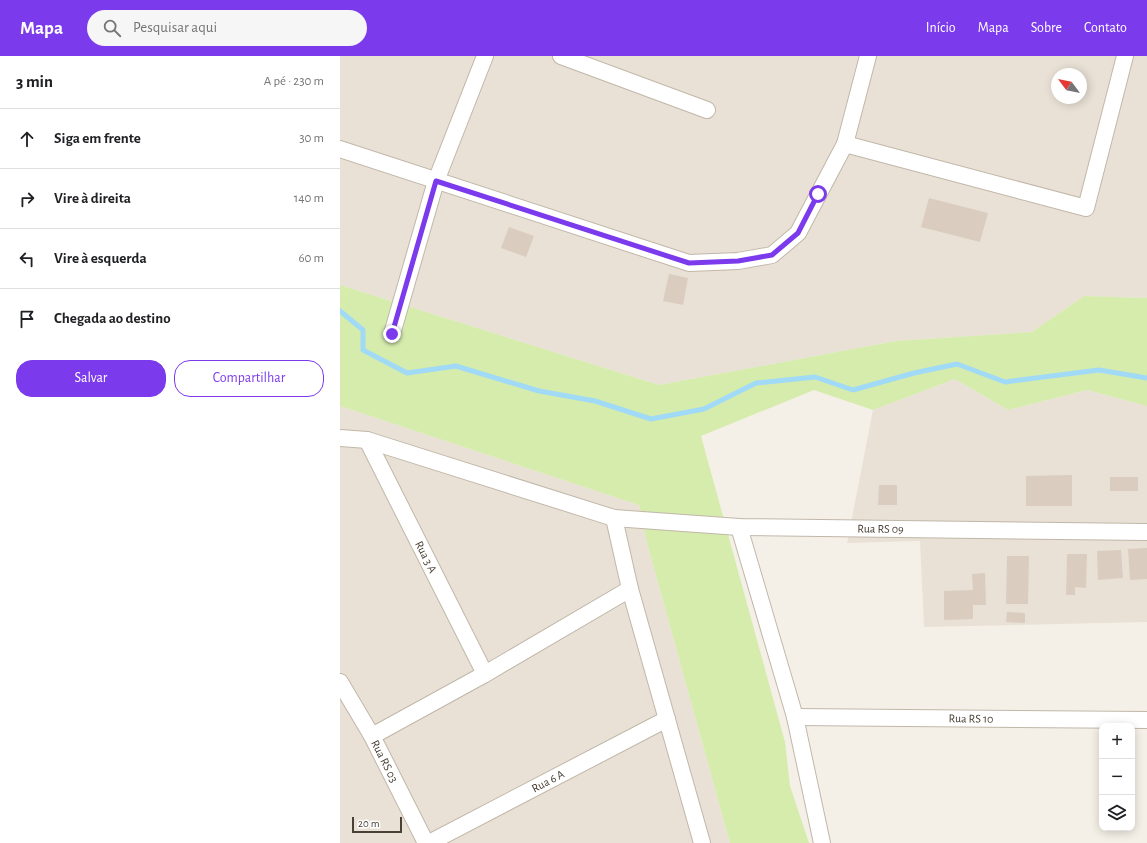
<!DOCTYPE html>
<html lang="pt">
<head>
<meta charset="utf-8">
<style>
  :root { --surface:#fff; --page:#f6f6f6; --text:#202124; --muted:#757577; --line:#e0e0e0; --accent:#7c3aed }
  body { margin:0; font-family:"Alegreya Sans",sans-serif; background:var(--page); color:var(--text) }
  .controls { position:absolute; right:12px; bottom:12px; display:grid; overflow:hidden; border-radius:8px; box-shadow:0 2px 10px #0003 }
  .controls button { width:36px; height:36px; display:grid; place-items:center; padding:0; border:0; border-bottom:1px solid var(--line); background:var(--surface); color:var(--text); font:20px sans-serif }
  .compass { position:absolute; left:711px; top:12px; width:36px; height:36px; border-radius:50%; background:var(--surface); box-shadow:0 2px 10px #0003; rotate:302deg }
  .scale { position:absolute; left:12px; bottom:10px; width:50px; box-sizing:border-box; padding-left:4px; border:2px solid #494036; border-top:0; font-size:11px; line-height:14px; white-space:nowrap; color:#494036; -webkit-text-stroke:3px #fff; paint-order:stroke }
  .stop { position:absolute; width:12px; height:12px; margin:-9px; border:3px solid #7c3aed; border-radius:50%; background:#fff }
  .stop.end { background:#7c3aed; border-color:#fff; box-shadow:0 1px 4px #0008 }
  .list { margin:0; padding:0; list-style:none }
  h2 { display:flex; justify-content:space-between; align-items:center; height:52px; margin:0; padding:0 16px; font-size:17px }
  h2 small { font-size:13px; font-weight:400; color:var(--muted) }
  .list li { display:grid; grid-template-columns:26px 1fr auto; gap:12px; align-items:center; box-sizing:border-box; height:60px; padding:0 16px; border-top:1px solid var(--line) }
  .list b { display:block; font-size:15px; white-space:nowrap }
  .list em { font-size:13px; font-style:normal; color:var(--muted) }
  .actions { display:flex; gap:8px; padding:12px 16px }
  .actions a { flex:1; padding:9px 0; border:1px solid var(--accent); border-radius:16px; text-align:center; font-size:14px; color:var(--accent) }
  .actions .main { background:var(--accent); color:#fff }
  .icon { flex:none; width:22px; height:22px; fill:none; stroke:currentColor; stroke-width:2; stroke-linecap:round; stroke-linejoin:round }
  .map { position:relative; flex:none; width:807px; height:787px; overflow:hidden }
  header { display:flex; align-items:center; gap:24px; box-sizing:border-box; height:56px; padding:0 20px; background:var(--accent); color:#fff }
  header strong { font-size:19px }
  nav { display:flex; gap:22px; margin-inline-start:auto; font-size:14px }
  .search { width:280px; height:36px; background:var(--page); display:flex; align-items:center; gap:10px; box-sizing:border-box; padding:0 14px; border-radius:22px; color:var(--muted); font-size:15px }
  main { display:flex }
  aside { flex:1; background:var(--surface) }
  .map>svg:first-child { display:block }
  .residential { fill:#e9e1d5; fill-rule:evenodd }
  .green { fill:#d5ecad }
  .lines { fill:none; stroke-linecap:round; stroke-linejoin:round }
  .stream { stroke:#a0daf6; stroke-width:5 }
  .building { fill:#dacdbf }
  .street-casing { stroke:#c1b7a9; stroke-width:18 }
  .street { stroke:#fff; stroke-width:16 }
  .route { stroke:#7c3aed; stroke-width:5 }
  .labels { text-anchor:middle; stroke-width:4; stroke-linejoin:round; paint-order:stroke }
  .street-label { font-size:12px; fill:#494036; stroke:#fff }
</style>
</head>
<body>
<header>
<strong>Mapa</strong>
<div class="search"><svg class="icon" aria-label="search" viewBox="0 0 24 24"><circle cx="10" cy="10" r="6"/><path d="M15 15l6 6"/></svg>Pesquisar aqui</div>
<nav><a>Início</a><a>Mapa</a><a>Sobre</a><a>Contato</a></nav>
</header>
<main>
<aside>
<h2>3 min<small>A pé · 230 m</small></h2>
<ul class="list">
<li><svg class="icon" aria-label="ahead" viewBox="0 0 24 24"><path d="M12 20V5M6 11l6-6 6 6"/></svg><div><b>Siga em frente</b></div><em>30 m</em></li>
<li><svg class="icon" aria-label="right" viewBox="0 0 24 24"><path d="M7 20v-9h11M14 6l5 5-5 5"/></svg><div><b>Vire à direita</b></div><em>140 m</em></li>
<li><svg class="icon" aria-label="left" viewBox="0 0 24 24"><path d="M17 20v-9H6M10 6l-5 5 5 5"/></svg><div><b>Vire à esquerda</b></div><em>60 m</em></li>
<li><svg class="icon" aria-label="arrive" viewBox="0 0 24 24"><path d="M6 21V4h12l-3 4 3 4H6"/></svg><div><b>Chegada ao destino</b></div></li>
</ul>
<div class="actions"><a class="main">Salvar</a><a>Compartilhar</a></div>
</aside>
<div class="map">
<svg width="807" height="787" viewBox="0 0 807 787">
  <rect width="100%" height="100%" fill="#f5f0e7"/>
  <!-- residential -->
  <path class="residential" d="M0 0H807V242L744 240 692 276 556 285 319 329 0 229ZM717 18H741V42H717Z
    M615 323 668 354 747 334 807 350V566L584 571 580 485 507 487 533 354Z
    M0 350 299 449 307 487 390 787H0Z"/>
  <!-- green -->
  <path class="green" d="M0 229 319 329 556 285 692 276 744 240 807 242V350L747 334 668 354 615 323 533 354 474 334 361 380 445 686 450 730 469 787H390L307 487 299 449 0 350Z"/>
  <g class="lines">
    <!-- stream -->
    <path class="stream" d="M0 255 23 274V294L67 317 116 310 199 335 255 345 311 363 364 353 416 327 475 321 513 334 574 317 617 308 665 326 759 314 807 322"/>
  </g>
  <!-- building -->
  <path class="building" d="M589 142 648 157 640 186 581 171Z
    M169 171 194 180 186 201 161 192Z
    M329 218 348 222 343 249 323 245Z
    M732 419V450H686V420Z
    M770 421H798V435H770Z
    M539 429H557V449H538Z
    M807 492V523L790 524 788 493Z
    M781 494 783 522 758 524 757 495Z
    M727 498H747L746 532 735 531V539H726Z
    M667 500H689L688 548H666Z
    M645 517 646 549H633V563L604 564V535L633 534 632 518Z
    M667 556 685 557V567L666 566Z"/>
  <g class="lines">
    <!-- street casing -->
    <g class="street-casing">
      <g id="street">
        <path d="M221 0 367 54"/>
        <path d="M505 88 746 152 785 0"/>
        <path d="M0 93 349 207 398 205 432 199 458 177 505 88 528 0"/>
        <path d="M52 278 96 125 145 0"/>
        <path id="s1" d="M0 382 27 384 274 462 399 471 807 476"/>
        <path id="s2" d="M27 384 145 618"/>
        <path d="M274 462 290 533 362 787"/>
        <path d="M399 471 455 661 482 787"/>
        <path id="s3" d="M0 626 32 680 86 787"/>
        <path id="s4" d="M455 661 807 664"/>
        <path d="M32 680 145 618 290 533"/>
        <path id="s5" d="M89 787 327 663"/>
      </g>
    </g>
    <!-- street -->
    <use href="#street" class="street"/>
  </g>
  <g class="lines">
    <!-- route -->
    <path class="route" d="M52 278 96 125 349 207 398 205 432 199 458 177 478 138"/>
  </g>
  <g class="labels">
    <!-- street labels -->
    <g class="street-label">
      <text dy="4" stroke="none"><textPath href="#s1" startOffset="553">Rua RS 09</textPath></text>
      <text dy="4" stroke="none"><textPath href="#s2" startOffset="131">Rua 3 A</textPath></text>
      <text dy="4" stroke="none"><textPath href="#s4" startOffset="176">Rua RS 10</textPath></text>
      <text dy="4" stroke="none"><textPath href="#s3" startOffset="91">Rua RS 03</textPath></text>
      <text dy="4" stroke="none"><textPath href="#s5" startOffset="134">Rua 6 A</textPath></text>
    </g>
  </g>
</svg>
<div class="controls">
<button>+</button>
<button>−</button>
<button><svg class="icon" aria-label="layers" viewBox="0 0 24 24"><path d="M12 4l9 5-9 5-9-5zM3 14l9 5 9-5"/></svg></button>
</div>
<svg class="compass" viewBox="-18 -18 36 36"><path d="M0-13l5 13h-10z" fill="#e53935"/><path d="M0 13l5-13h-10z" fill="#757577"/></svg>
<div class="scale">20 m</div>
<div class="stop" style="left:478px;top:138px"></div>
<div class="stop end" style="left:52px;top:278px"></div>
</div>
</main>
</body>
</html>
